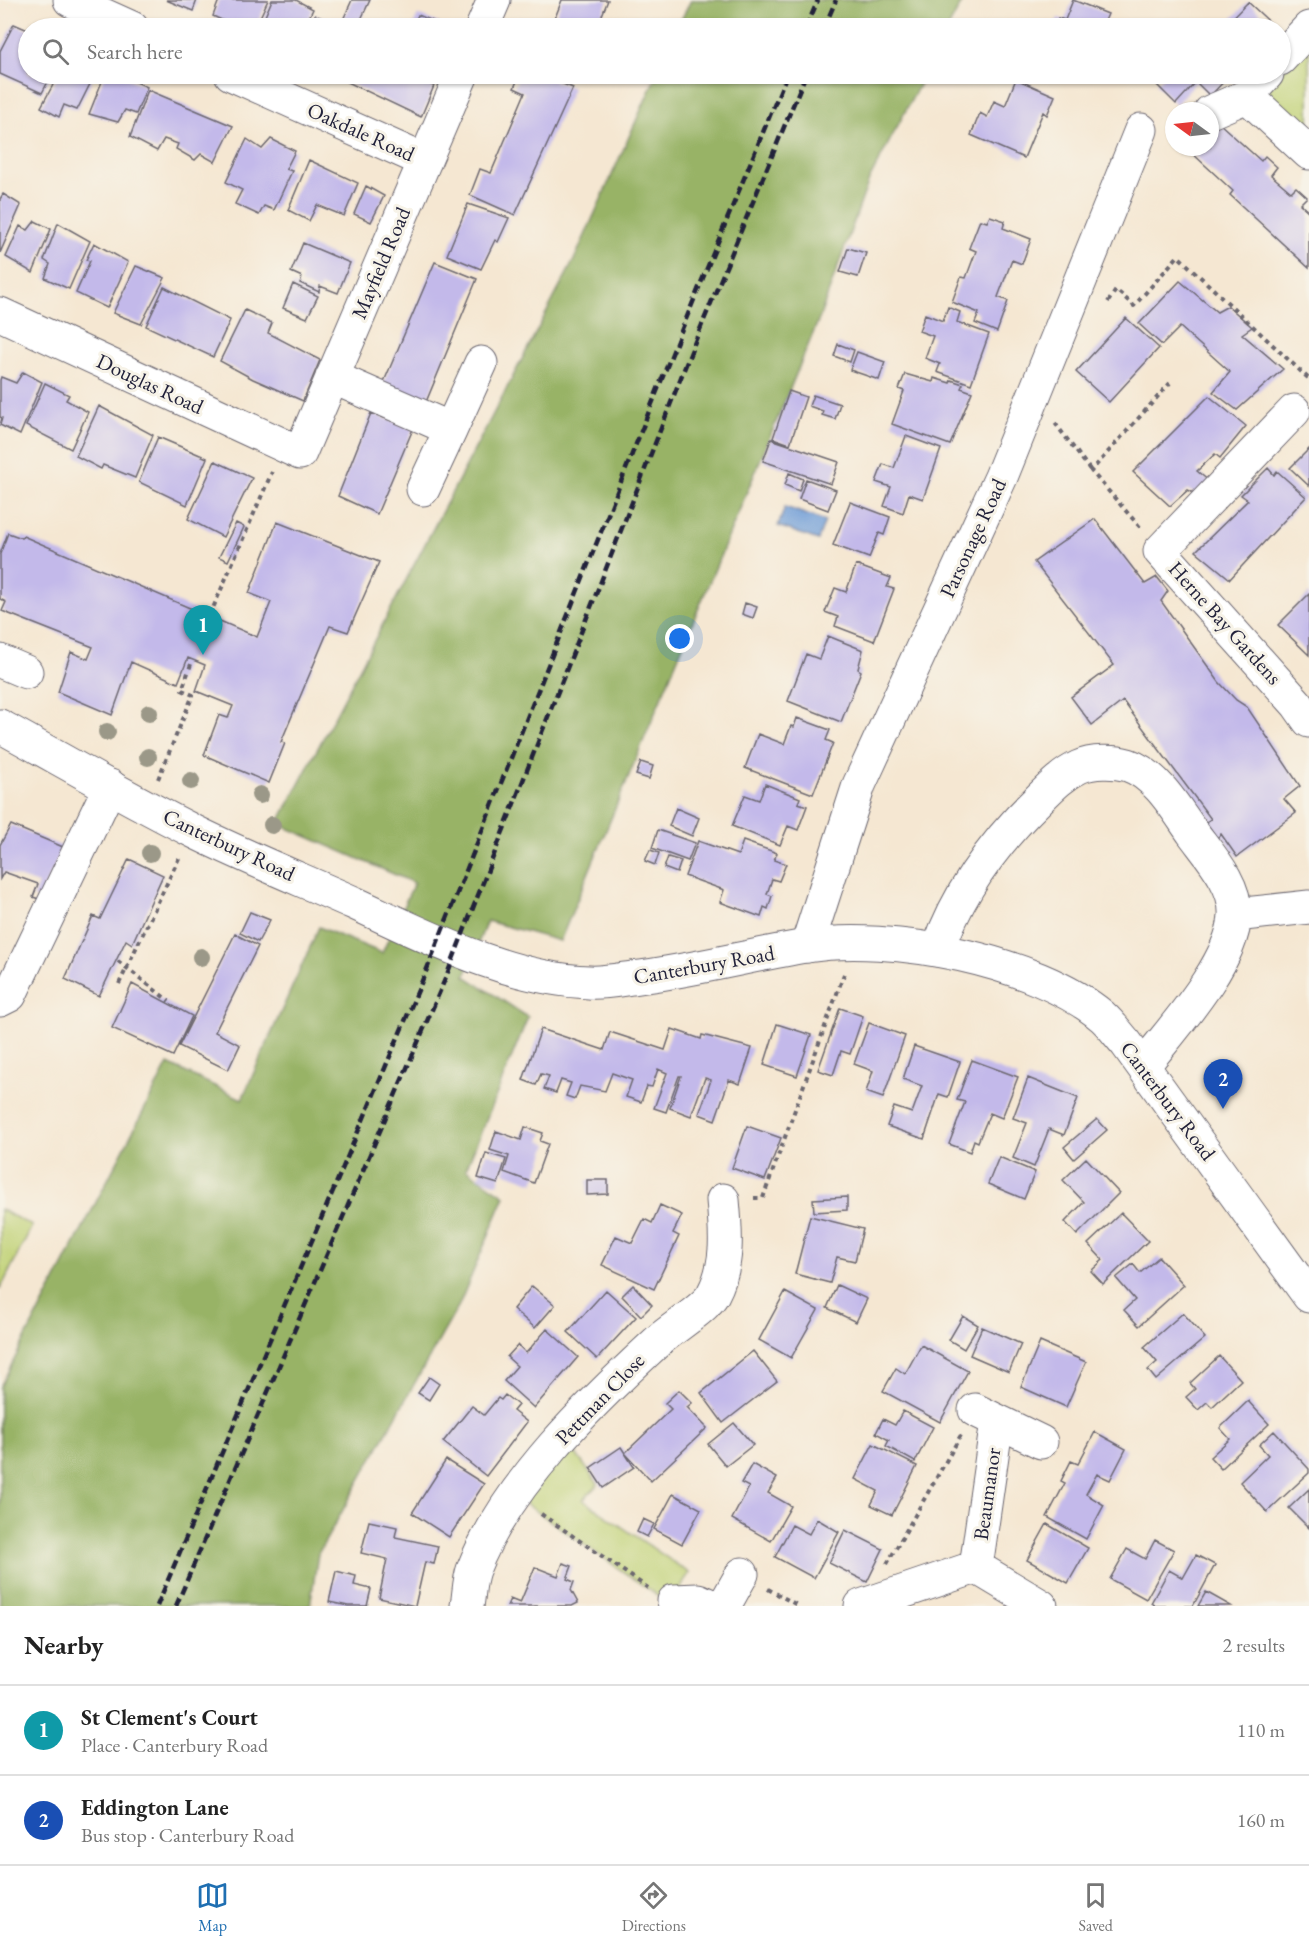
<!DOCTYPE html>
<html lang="en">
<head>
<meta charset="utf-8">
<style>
  :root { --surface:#fff; --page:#f2f2f2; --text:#222; --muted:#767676; --line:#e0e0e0; --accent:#1f6fb2 }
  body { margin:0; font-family:"EB Garamond",serif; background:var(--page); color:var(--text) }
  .compass { position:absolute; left:1165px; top:102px; width:54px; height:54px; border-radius:50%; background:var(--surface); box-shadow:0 2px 4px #0004; rotate:285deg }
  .you { position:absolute; left:680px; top:639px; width:21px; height:21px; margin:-15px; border:4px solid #fff; border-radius:50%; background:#1a73e8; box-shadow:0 0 0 9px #1a73e833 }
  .badge { display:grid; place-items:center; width:39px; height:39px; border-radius:50%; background:var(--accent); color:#fff; font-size:20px; font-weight:700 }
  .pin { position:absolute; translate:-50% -50px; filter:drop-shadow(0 2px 3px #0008) }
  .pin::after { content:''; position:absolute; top:32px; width:21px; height:18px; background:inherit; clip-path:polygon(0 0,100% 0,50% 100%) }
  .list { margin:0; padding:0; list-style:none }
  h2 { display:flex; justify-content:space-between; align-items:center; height:78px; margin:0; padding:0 24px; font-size:26px }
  h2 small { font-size:20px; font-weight:400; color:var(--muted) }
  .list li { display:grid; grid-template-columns:39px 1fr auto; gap:18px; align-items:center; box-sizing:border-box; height:90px; padding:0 24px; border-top:2px solid var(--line) }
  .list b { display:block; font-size:22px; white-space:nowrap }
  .list p { margin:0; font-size:20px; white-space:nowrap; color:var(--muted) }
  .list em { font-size:20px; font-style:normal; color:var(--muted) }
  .icon { flex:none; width:33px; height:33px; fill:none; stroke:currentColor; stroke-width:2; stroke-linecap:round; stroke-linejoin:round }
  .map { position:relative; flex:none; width:1309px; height:1606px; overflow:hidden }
  .search { position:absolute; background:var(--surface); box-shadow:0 2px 4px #0004; left:18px; right:18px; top:18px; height:66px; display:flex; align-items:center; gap:15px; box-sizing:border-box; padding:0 21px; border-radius:33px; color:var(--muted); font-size:22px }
  .sheet { height:258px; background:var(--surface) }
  nav { display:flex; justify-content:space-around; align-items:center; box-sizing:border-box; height:84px; border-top:2px solid var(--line); background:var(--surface); font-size:16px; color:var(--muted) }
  nav a { display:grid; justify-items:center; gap:3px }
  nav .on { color:var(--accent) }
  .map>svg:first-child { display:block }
  .green { fill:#c0d174; stroke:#717a58; stroke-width:1.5 }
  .forest { fill:#98b366; stroke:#5d6a50; stroke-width:1.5 }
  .water { fill:#6f9dd7; stroke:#486089; stroke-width:1.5 }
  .building { fill:#c3b9ea }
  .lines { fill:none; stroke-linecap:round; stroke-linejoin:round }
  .minor-casing { stroke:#6c6770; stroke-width:35 }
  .major-casing { stroke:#6c6770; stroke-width:35 }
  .path { stroke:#6c6770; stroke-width:4; stroke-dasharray:4.5 4.5; stroke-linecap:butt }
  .minor { stroke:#fff; stroke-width:33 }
  .major { stroke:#fff; stroke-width:33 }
  .rail { stroke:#22223b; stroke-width:4.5; stroke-dasharray:9 4.5; stroke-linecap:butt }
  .tree { fill:#9b9888 }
  .labels { text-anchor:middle; stroke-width:6; stroke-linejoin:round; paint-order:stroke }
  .street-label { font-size:21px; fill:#22223b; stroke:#f7f3e8 }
</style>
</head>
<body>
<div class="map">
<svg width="1309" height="1606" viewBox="0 0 1309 1606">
  <rect width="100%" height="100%" fill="#f7f3e8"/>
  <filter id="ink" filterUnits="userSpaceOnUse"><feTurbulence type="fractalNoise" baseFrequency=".0167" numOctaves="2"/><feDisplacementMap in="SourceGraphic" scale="12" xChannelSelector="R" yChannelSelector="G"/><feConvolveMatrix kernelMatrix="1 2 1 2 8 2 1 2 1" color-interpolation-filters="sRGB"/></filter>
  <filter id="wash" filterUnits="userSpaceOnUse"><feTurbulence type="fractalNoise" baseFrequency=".008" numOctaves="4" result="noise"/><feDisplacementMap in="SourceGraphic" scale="24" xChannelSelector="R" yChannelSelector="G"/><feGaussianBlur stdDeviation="1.35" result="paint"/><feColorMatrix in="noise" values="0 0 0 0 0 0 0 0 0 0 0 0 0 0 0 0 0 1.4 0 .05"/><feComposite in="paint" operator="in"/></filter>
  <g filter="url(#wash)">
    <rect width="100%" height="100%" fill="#f5e7d2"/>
    <!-- green -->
    <path class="green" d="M1309 28V153L1247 96Z
      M0 1209 32 1226 0 1290Z
      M563 1436 598 1484 583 1500 689 1573 674 1601 668 1603 513 1495Z"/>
    <!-- forest -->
    <path class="forest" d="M691 0H963L948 28H677Z
      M657 74H925L869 180 819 319 560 941 487 921 465 976 528 1017 466 1169 505 1196 459 1305 318 1554 310 1606H0V1387L168 1064 242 1099 319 927 382 953 414 883 278 824 574 260Z"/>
    <!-- water -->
    <path class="water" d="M785 507 825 521 818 540 778 526Z"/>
    <g id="blocks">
      <!-- building -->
      <path class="building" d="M166 0H197L193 11Z
        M219 0H268L255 28H239L213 16Z
        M272 0H296L313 9 304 28H260Z
        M352 0H370L357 28 342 22Z
        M562 0H608L597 28H551Z
        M1073 0 1108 14 1102 28H1054L1058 18 1065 20Z
        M1248 2 1276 28H1223Z
        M315 15 346 28H310Z
        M418 15 443 25 441 28H412Z
        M14 24 28 30V74H52L42 93 0 74V51Z
        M59 74H95L77 110 64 105 59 117 41 107Z
        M105 74H119L147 87 136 114 125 110 118 122 89 114Z
        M339 74H420L417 79 434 86 421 117 337 77Z
        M520 74H538L573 88 515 215 470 195 480 169 491 173 525 93 514 88Z
        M1166 74H1231L1210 96 1196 82 1176 104 1156 84Z
        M1016 79 1055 96 1047 115 1043 112 1024 158 971 135 980 113 987 117 994 101 1005 106Z
        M148 90 233 126 215 162 201 154 195 160 176 149 178 144 164 139 157 151 130 137Z
        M1219 123 1261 161 1265 156 1277 167 1271 175 1291 192 1296 187 1307 197 1300 204 1309 212V268L1230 195 1233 191 1192 153 1197 147H1210V133Z
        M247 139 262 149 271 139 295 151 286 169 292 171 274 210 264 206 259 215 235 204 242 190 226 182Z
        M309 160 358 183 344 216 317 205 309 221 288 210Z
        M366 186 384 196 371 222 354 214Z
        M3 194 21 205 0 253V199Z
        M468 204 509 218 498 242 495 240 481 269 447 255Z
        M990 216 1005 221 1003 228 1031 239 1022 264 1012 260 998 297 1008 301 997 332 975 323 979 313 952 302 961 277 966 278 976 251 969 248 980 220 987 222Z
        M35 221 51 229 33 273 6 257 20 226 28 230Z
        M58 223 90 241 69 289 45 278 50 264 44 260Z
        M94 243 128 262 107 308 76 293 90 261 86 260Z
        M303 243 350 263 338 293 320 286 319 292 300 283 302 277 291 272Z
        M848 248 866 253 858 277 840 272Z
        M435 262 477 279 426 402 383 384Z
        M136 266 165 278 141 324 113 313Z
        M1180 281 1217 312 1228 306 1252 327 1242 334 1283 369 1237 410 1213 392 1230 372 1180 327 1162 345 1139 324Z
        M293 284 318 296 307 318 283 308Z
        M164 287 230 320 213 357 146 326Z
        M948 307 960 312 957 322 989 334 971 384 937 372 940 364 925 358 933 336 919 331 925 314 943 321Z
        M245 310 272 323 268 333 320 360 303 401 253 379 220 361Z
        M1126 318 1159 348 1109 402 1076 372Z
        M838 344 854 350 850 362 834 356Z
        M857 352 885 362 879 380 850 370Z
        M23 372 42 382 20 435 0 425 2 418 0 417V380L1 377 16 383Z
        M905 374 933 382 934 378 950 383 951 380 963 384 961 388 972 392 950 445 892 424 904 391 899 389Z
        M45 383 69 395 66 400 88 412 71 449 26 426Z
        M789 391 806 397 790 444 773 438Z
        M813 395 840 404 835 419 822 415 823 411 809 406Z
        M1209 396 1246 426 1220 458 1215 454 1197 471 1210 482 1196 494 1188 490 1170 506 1133 472Z
        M99 406 153 435 135 478 103 465 101 469 76 456Z
        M371 413 413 429 377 514 338 496Z
        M906 436 941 449 923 499 909 494 903 513 884 506 891 487 876 482 883 464 894 468Z
        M158 437 207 458 187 505 139 482Z
        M771 439 839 462 831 484 763 461Z
        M1309 449V486L1290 468Z
        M215 461 252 478 223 537 188 519Z
        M1268 468 1274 475 1277 471 1306 497 1230 579 1196 551 1248 500 1241 495Z
        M789 473 803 479 799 491 785 485Z
        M806 479 836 490 828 510 799 499Z
        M850 502 890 517 884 535 879 533 869 558 833 545Z
        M1095 519 1145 584 1157 577 1168 591 1161 601 1219 682 1236 700 1247 707 1300 786 1284 799 1296 813 1237 857 1221 834 1217 838 1206 822 1211 819 1123 701 1092 725 1071 697 1114 665 1034 562Z
        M277 522 379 562 348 632 330 626 281 742 285 743 269 783 204 755 219 715 228 718 233 706 196 691 205 665 188 658 178 683 131 662 112 715 58 692 71 652 88 659 93 647 2 611 6 602 0 599V554L8 533 22 538 23 536 257 637 271 602 249 593Z
        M236 523 244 527 228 561 219 557Z
        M856 565 891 578 887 587 894 589 874 641 835 626 838 617 825 612 835 588 846 592Z
        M1309 594V655L1278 625Z
        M745 603 757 607 753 618 742 614Z
        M828 636 863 650 858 669 861 671 841 722 788 701 806 654 819 659Z
        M797 718 830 730 826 740 833 743 813 794 745 768 758 734 784 744 791 726 794 727Z
        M641 762 653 766 649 779 636 775Z
        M765 784 800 798 798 803 807 806 798 830 788 826 780 845 732 826 745 795 759 800Z
        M676 808 699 818 692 836 669 826Z
        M11 825 63 847 39 899 33 897 38 884 4 872 0 879V845Z
        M658 830 695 843 688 861 652 848Z
        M698 841 738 855 743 841 777 853 774 860 786 864 779 881 772 879 767 894 772 896 768 909 764 907 761 917 720 902 724 890 685 876Z
        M650 850 659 853 655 865 645 861Z
        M668 857 681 861 677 873 664 868Z
        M129 859 163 875 132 944 126 940 99 996 65 979 93 916 100 919Z
        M250 912 270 920 258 942 240 933Z
        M235 934 258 946 215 1032 240 1045 228 1070 179 1046Z
        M132 984 192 1016 173 1056 112 1028Z
        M840 1008 863 1016 850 1054 841 1051 833 1075 818 1070Z
        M869 1023 905 1036 883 1098 866 1092 873 1071 854 1064Z
        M777 1024 811 1035 797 1076 764 1065Z
        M541 1029 604 1050 610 1032 665 1050 672 1029 701 1039 702 1035 752 1048 740 1084 729 1080 715 1120 699 1114 711 1080 705 1078 691 1116 670 1108 681 1076H679L666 1112 654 1108 667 1073 658 1069 652 1087 647 1086 641 1102 626 1097 632 1080 612 1073 605 1091 580 1086 575 1099 566 1096 571 1083 561 1080 556 1093 544 1089 549 1076 541 1074 536 1085 523 1080Z
        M914 1046 960 1062 948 1097 939 1094 924 1139 887 1126 894 1107 912 1113 922 1086 903 1079Z
        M972 1060 1018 1077 1002 1118 990 1113 978 1142 974 1140 970 1152 949 1144 965 1102 957 1100Z
        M1028 1078 1078 1098 1064 1135 1049 1129 1034 1167 1013 1158 1027 1123 1013 1118Z
        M1097 1119 1107 1130 1074 1159 1064 1147Z
        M747 1126 781 1138 765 1180 732 1168Z
        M525 1127 543 1133 540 1141 548 1144 534 1183 504 1172 509 1156 490 1150 496 1131 521 1140Z
        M486 1153 506 1159 498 1184 478 1178Z
        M999 1157 1035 1172 1024 1199 988 1184Z
        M1086 1158 1119 1193 1077 1235 1065 1222 1084 1202 1063 1180Z
        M587 1180H608V1194L587 1195Z
        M847 1197V1210L814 1212 813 1199Z
        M660 1205 682 1215 673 1233 679 1236 654 1289 602 1265 616 1236 632 1243 644 1219 652 1223Z
        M1121 1213 1148 1241 1103 1284 1091 1271 1103 1260 1088 1244Z
        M810 1216 863 1229 855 1261 837 1257 830 1283 795 1274Z
        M1159 1257 1184 1285 1139 1326 1124 1310 1135 1300 1116 1278 1133 1264 1140 1273Z
        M633 1285 652 1305 641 1316 622 1296Z
        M837 1285 867 1299 856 1322 827 1308Z
        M532 1286 555 1305 535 1328 513 1309Z
        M606 1290 636 1317 597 1359 568 1332Z
        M785 1292 818 1310 791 1358 759 1340Z
        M1183 1313 1205 1338 1156 1380 1148 1370 1157 1362 1144 1347Z
        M963 1316 978 1325 964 1349 949 1340Z
        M982 1327 1021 1344 1009 1372 970 1355Z
        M547 1329 578 1357 534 1408 504 1381 517 1366 507 1357 518 1345 526 1353Z
        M1040 1342 1086 1362 1066 1407 1021 1387Z
        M921 1345 968 1371 940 1422 883 1391 896 1368 905 1374Z
        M753 1351 777 1381 723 1423 701 1393Z
        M1219 1356 1241 1380 1212 1407 1207 1402 1198 1410 1186 1397 1195 1389 1190 1383Z
        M429 1377 439 1384 429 1400 418 1393Z
        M679 1390 692 1403 687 1407 707 1428 651 1481 625 1453 671 1409 665 1403Z
        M505 1395 518 1405 513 1411 527 1422 486 1476 443 1442 472 1406 484 1415 498 1398 501 1400Z
        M1248 1401 1269 1424 1221 1469 1210 1457 1230 1439 1220 1428Z
        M903 1411 933 1427 915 1462 886 1446 889 1440 876 1433 883 1419 895 1425Z
        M734 1423 753 1445 726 1466 708 1444Z
        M1274 1431 1309 1469V1473L1267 1512 1240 1482 1268 1455 1259 1445Z
        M1095 1432 1126 1449 1110 1480 1097 1474 1086 1494 1104 1505 1086 1539 1047 1517 1065 1483 1061 1481 1071 1461 1078 1464Z
        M873 1444 917 1466 892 1515 871 1505 878 1491 855 1479Z
        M621 1447 634 1467 603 1488 590 1468Z
        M446 1460 484 1484 449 1537 412 1513Z
        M752 1464 777 1478 768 1493 791 1506 771 1541 732 1519 749 1487 741 1483Z
        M1309 1489V1528L1289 1508Z
        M673 1494 701 1509 682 1544 654 1529Z
        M643 1519 654 1524 647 1537 637 1532Z
        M817 1519 839 1532 814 1578 775 1557 792 1525 809 1534Z
        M369 1521 397 1527 395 1537 438 1546 434 1564 425 1562 415 1606 379 1598 387 1559 361 1553Z
        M1047 1524 1088 1548 1068 1583 1027 1560Z
        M845 1530 883 1549 867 1582 829 1563Z
        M1155 1540 1174 1550 1146 1599 1110 1579 1127 1549 1145 1559Z
        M1196 1555 1215 1565 1193 1606H1155L1151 1603 1169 1570 1183 1578Z
        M563 1563 572 1566 567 1579 574 1582 571 1590 578 1603 572 1606H507L510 1599 520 1603 535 1567 558 1576Z
        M336 1571 356 1576 354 1585 371 1589 367 1606H348L329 1602Z
        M1206 1592 1231 1606H1198Z"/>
    </g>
  </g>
  <g filter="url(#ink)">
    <use href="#blocks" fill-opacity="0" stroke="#6c6770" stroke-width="1.5"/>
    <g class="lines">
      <!-- minor casing -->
      <g class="minor-casing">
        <path id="minor" d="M70 0 132 28
          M482 28 494 0
          M1280 59 1309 28
          M231 74 425 161
          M1267 74 1247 96 1309 153
          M1210 112 1247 96
          M0 314 300 453 462 74
          M332 377 451 429 423 489
          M1294 411 1160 551 1297 704 1309 721
          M451 429 481 363
          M0 661 26 672
          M1235 915 1309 907
          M807 946 859 785 1001 477 1141 130
          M938 950C958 892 993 844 1037 801 1050 788 1062 775 1079 767 1092 761 1114 761 1128 765 1157 775 1176 809 1193 833 1210 856 1237 885 1235 916 1232 964 1173 1028 1144 1065
          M0 1000 10 995 110 786
          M975 1410 1041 1442
          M976 1567 997 1421
          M674 1601 698 1600 711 1606
          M467 1606C469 1595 469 1581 473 1570 507 1483 591 1403 658 1341 672 1328 705 1309 713 1294 729 1264 726 1232 723 1200
          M724 1606 742 1574
          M861 1606 976 1567 1041 1606"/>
      </g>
      <!-- major casing -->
      <g class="major-casing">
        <path id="major" d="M0 726C64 761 127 798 193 831 245 857 300 879 354 903 428 937 507 979 589 982 603 983 618 980 632 978 691 971 747 956 806 946 890 932 1035 960 1102 1016 1111 1024 1118 1034 1126 1043L1309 1296"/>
      </g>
      <!-- path -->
      <path class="path" d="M1108 302 1116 290 1134 306 1178 256 1309 379
        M1055 423 1091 471
        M1140 527 1091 471 1170 383
        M210 615 272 472
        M158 779 193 695 182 690 191 664
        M118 961 169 1001
        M119 984 179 858
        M754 1198H763L844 974
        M541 1514 648 1588
        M887 1564 961 1435
        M768 1589 799 1606"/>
      <!-- minor -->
      <use href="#minor" class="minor"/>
      <!-- major -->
      <use href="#major" class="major"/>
      <!-- rail -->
      <path class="rail" d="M806 28 818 0
        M824 28 836 0
        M157 1606 427 969 677 341 787 74
        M176 1606 446 977 694 344 806 74"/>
    </g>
    <!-- trees -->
    <g class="tree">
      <circle cx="149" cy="713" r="9"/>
      <circle cx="107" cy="732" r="9"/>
      <circle cx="148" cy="757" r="9"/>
      <circle cx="191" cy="781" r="9"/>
      <circle cx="260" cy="795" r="9"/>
      <circle cx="272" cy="825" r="9"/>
      <circle cx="150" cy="853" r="9"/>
      <circle cx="201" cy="957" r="9"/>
    </g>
  </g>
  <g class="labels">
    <!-- street labels -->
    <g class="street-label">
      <text transform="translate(361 132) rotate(24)" y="7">Oakdale Road</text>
      <text transform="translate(381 263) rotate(-67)" y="7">Mayfield Road</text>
      <text transform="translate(150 384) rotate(25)" y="7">Douglas Road</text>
      <text transform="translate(973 538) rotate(-65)" y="7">Parsonage Road</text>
      <text transform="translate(1225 623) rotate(48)" y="7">Herne Bay Gardens</text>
      <text transform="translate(229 845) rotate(25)" y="7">Canterbury Road</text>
      <text transform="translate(704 965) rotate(-10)" y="7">Canterbury Road</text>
      <text transform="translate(1168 1101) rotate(53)" y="7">Canterbury Road</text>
      <text transform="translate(600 1399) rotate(-46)" y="7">Pettman Close</text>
      <text transform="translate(987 1494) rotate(-82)" y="7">Beaumanor</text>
    </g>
  </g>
</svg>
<svg class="compass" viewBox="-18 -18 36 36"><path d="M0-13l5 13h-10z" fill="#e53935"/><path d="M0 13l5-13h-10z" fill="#767676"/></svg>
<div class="you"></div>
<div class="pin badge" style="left:203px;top:655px;background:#0f9aa8">1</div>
<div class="pin badge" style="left:1223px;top:1109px;background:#1a4fb4">2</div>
<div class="search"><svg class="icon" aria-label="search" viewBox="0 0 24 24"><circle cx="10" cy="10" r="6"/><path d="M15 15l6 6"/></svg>Search here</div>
</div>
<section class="sheet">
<h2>Nearby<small>2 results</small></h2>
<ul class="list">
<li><span class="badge" style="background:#0f9aa8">1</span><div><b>St Clement's Court</b><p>Place · Canterbury Road</p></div><em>110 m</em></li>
<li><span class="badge" style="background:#1a4fb4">2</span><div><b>Eddington Lane</b><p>Bus stop · Canterbury Road</p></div><em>160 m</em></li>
</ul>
</section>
<nav>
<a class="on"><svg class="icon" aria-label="map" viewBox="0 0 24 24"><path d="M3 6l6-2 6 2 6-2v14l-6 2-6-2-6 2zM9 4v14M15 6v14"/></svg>Map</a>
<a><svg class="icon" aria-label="directions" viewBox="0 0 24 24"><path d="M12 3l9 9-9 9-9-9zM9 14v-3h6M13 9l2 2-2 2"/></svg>Directions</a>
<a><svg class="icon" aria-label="saved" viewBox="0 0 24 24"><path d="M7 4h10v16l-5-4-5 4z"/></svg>Saved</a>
</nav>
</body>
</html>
